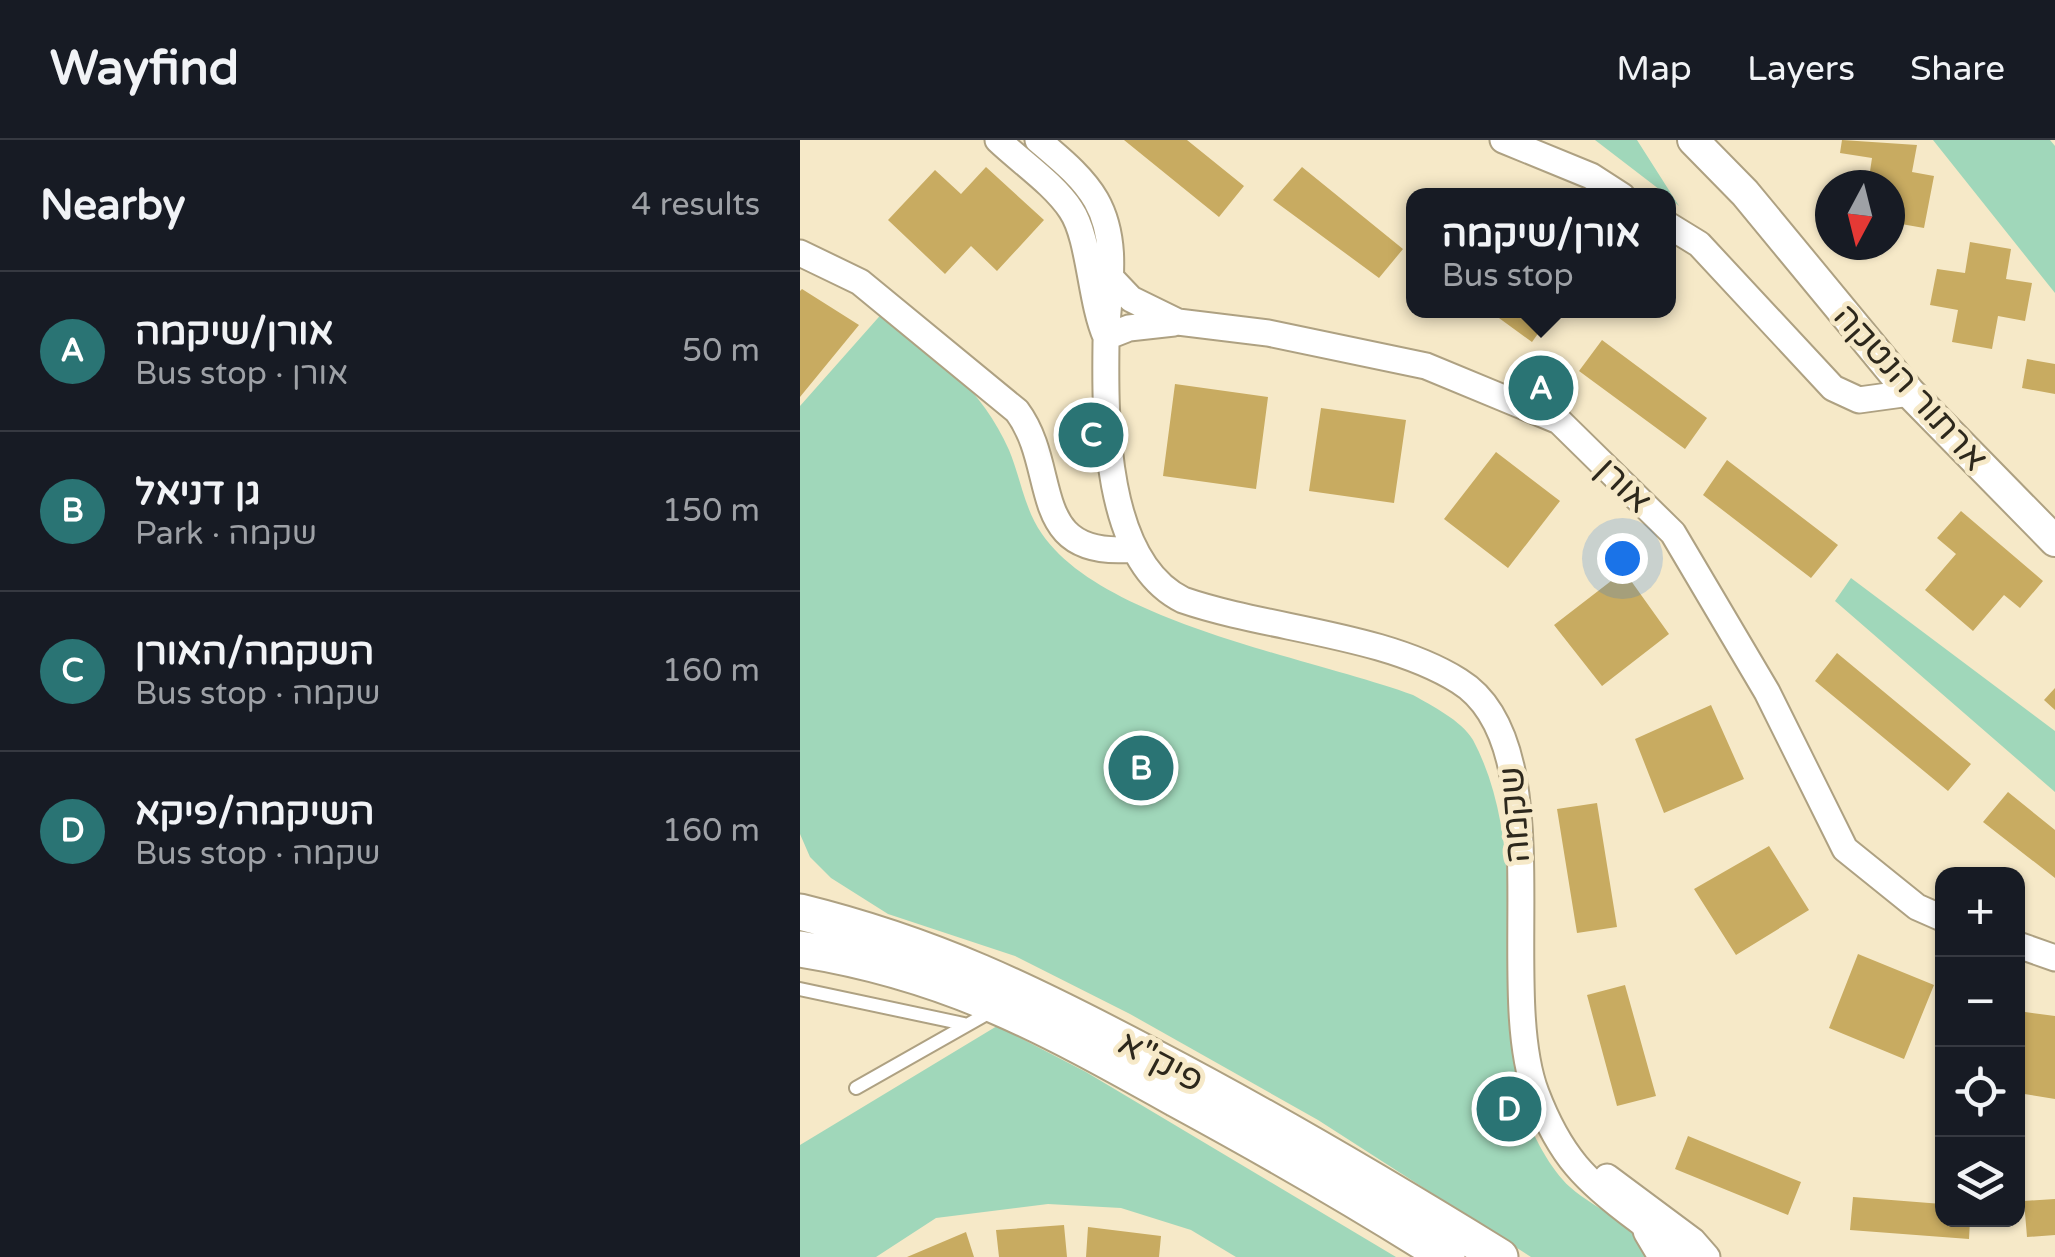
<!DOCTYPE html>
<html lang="en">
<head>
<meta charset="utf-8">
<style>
  :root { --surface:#171b24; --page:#20242c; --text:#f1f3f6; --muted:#9ea1a6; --line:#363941; --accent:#2a7474 }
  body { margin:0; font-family:"Varela Round","Noto Sans Hebrew",sans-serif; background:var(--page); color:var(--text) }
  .controls { position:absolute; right:30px; bottom:30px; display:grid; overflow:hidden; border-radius:20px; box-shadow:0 2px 8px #0004 }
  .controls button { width:90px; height:90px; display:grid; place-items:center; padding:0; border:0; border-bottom:2px solid var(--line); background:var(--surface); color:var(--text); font:50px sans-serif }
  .compass { position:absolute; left:1015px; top:30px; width:90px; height:90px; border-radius:50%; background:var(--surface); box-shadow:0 2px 8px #0004; rotate:187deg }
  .you { position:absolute; left:822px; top:418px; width:35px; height:35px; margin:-25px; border:8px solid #fff; border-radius:50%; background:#1a73e8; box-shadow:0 0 0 15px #1a73e833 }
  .badge { display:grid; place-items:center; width:65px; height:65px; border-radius:50%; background:var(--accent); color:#fff; font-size:32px; font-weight:700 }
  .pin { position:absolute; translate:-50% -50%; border:5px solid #fff; box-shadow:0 2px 10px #0006 }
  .popup { position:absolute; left:606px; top:48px; width:270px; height:130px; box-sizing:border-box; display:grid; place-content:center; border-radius:20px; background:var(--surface); filter:drop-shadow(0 2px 8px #0005); font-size:32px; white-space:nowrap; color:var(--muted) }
  .popup b { font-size:38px; color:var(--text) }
  .popup::after { content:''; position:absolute; left:50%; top:100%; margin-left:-20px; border:20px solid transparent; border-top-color:var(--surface) }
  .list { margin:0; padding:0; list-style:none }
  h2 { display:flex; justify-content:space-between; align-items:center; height:130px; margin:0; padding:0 40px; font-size:42px }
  h2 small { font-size:32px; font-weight:400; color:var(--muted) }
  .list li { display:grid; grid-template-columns:65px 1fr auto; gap:30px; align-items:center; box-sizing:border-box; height:160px; padding:0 40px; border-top:2px solid var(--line) }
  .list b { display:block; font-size:38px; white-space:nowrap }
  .list p { margin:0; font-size:32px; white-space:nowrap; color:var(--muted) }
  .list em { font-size:32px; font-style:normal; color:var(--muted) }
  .icon { flex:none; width:55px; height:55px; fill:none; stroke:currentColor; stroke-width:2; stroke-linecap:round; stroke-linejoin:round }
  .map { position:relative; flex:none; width:1255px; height:1117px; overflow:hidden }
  header { display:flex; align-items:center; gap:60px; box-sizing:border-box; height:140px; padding:0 50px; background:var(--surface); border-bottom:2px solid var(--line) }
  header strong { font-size:48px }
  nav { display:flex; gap:55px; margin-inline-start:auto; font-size:35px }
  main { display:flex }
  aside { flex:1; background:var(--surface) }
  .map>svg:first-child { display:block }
  .green { fill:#a0d7ba }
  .building { fill:#c8ab61 }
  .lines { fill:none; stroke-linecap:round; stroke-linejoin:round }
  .service-casing { stroke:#aea182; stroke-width:16 }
  .minor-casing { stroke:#aea182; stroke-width:29 }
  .tertiary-casing { stroke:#aea182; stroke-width:34 }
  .secondary-casing { stroke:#aea182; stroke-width:39 }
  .service { stroke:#fff; stroke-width:12 }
  .minor { stroke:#fff; stroke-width:25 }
  .tertiary { stroke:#fff; stroke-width:30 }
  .secondary { stroke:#fff; stroke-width:35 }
  .labels { text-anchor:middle; stroke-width:10; stroke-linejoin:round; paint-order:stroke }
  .street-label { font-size:35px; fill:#2d281c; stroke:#f6e9c8 }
</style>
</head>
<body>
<header>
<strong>Wayfind</strong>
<nav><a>Map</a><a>Layers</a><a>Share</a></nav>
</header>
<main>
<aside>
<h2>Nearby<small>4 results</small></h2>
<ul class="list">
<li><span class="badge">A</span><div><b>אורן/שיקמה</b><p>Bus stop · אורן</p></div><em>50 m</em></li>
<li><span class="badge">B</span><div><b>גן דניאל</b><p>Park · שקמה</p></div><em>150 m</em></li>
<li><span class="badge">C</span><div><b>השקמה/האורן</b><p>Bus stop · שקמה</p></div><em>160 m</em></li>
<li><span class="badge">D</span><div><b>השיקמה/פיקא</b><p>Bus stop · שקמה</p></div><em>160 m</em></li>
</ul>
</aside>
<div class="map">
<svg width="1255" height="1117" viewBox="0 0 1255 1117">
  <rect width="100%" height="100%" fill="#f6e9c8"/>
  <!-- green -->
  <path class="green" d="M795 0H837L879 66 868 56Z
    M1133 0H1250L1255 6V153Z
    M85 170C133 211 183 250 209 310 221 339 224 368 242 394 303 483 512 518 613 555 632 566 661 580 673 600 729 705 698 848 722 961 728 988 749 1028 770 1047 799 1073 837 1082 858 1117H731L518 980 330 874 215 816 88 774 31 738 10 717 0 694V266Z
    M1051 438 1255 591V652L1035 461Z
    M197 886 286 932 596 1117H436L391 1090 321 1068 248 1064 136 1078 76 1117H0V1005Z"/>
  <!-- building -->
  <path class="building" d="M324 0H387L444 46 419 77Z
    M1042 0 1117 5 1112 32 1134 36 1124 88 1090 82V45H1068L1072 18 1040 13Z
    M186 27 244 80 197 131 171 106 145 134 88 80 135 30 161 54Z
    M502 27 603 109 579 138 473 60Z
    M1170 102 1211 109 1206 139 1232 143 1225 181 1198 176 1192 209 1152 202 1158 170 1130 165 1137 129 1165 133Z
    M2 149 59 185 0 257V151Z
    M688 170H755L732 202Z
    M802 200 907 278 885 309 779 231Z
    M1227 219 1255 224V254L1222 248Z
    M375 244 468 257 456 349 363 336Z
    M521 268 606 280 594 363 509 351Z
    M696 312 760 361 708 428 644 379Z
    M927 320 1038 405 1011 438 903 355Z
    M1161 371 1243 441 1220 468 1204 455 1173 491 1125 450 1156 414 1137 398Z
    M824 431 869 494 802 546 754 485Z
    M1037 513 1171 624 1148 651 1015 541Z
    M1255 548V570L1244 560Z
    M911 565 944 639 864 673 835 599Z
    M1208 652 1255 690V738L1183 682Z
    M797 663 817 787 777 793 757 669Z
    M969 706 1009 770 936 815 894 749Z
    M1058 814 1134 845 1104 919 1029 888Z
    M825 845 856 956 817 966 787 855Z
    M1218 871 1255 876V959L1218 953Z
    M888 996 1001 1042 988 1075 875 1029Z
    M1053 1057 1142 1064V1080H1170L1169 1099 1050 1090Z
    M1255 1059V1095L1227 1097 1224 1061Z
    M264 1085 267 1117H199L196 1090Z
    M288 1087 361 1096 359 1117H286Z
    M166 1092 174 1117H107Z"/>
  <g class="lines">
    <!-- service casing -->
    <g class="service-casing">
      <path id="service" d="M0 849 164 884
        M56 948 190 872"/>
    </g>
    <!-- minor casing -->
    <g class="minor-casing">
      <path id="minor" d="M198 0C221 22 254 44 271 70 290 98 290 161 306 197
        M238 0C259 18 282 36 296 60 321 104 307 157 306 203 305 279 304 421 383 460 467 489 584 494 659 541 762 604 695 845 736 953 760 1016 785 1041 838 1080 854 1093 872 1101 885 1117
        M703 0 791 36 822 56
        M868 85 899 104 1033 248 1059 260 1110 253
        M0 113 60 142 217 271C261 330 225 420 335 409
        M312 139 331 159 378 182 468 193 626 226 759 281 873 393 967 552 1045 709 1117 767 1142 778
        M306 197 329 188 374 183
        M1218 805 1255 818
        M807 1037 893 1101 907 1117"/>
    </g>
    <!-- tertiary casing -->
    <g class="tertiary-casing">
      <path id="tertiary" d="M893 0 945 53 1110 253 1255 401"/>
    </g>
    <!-- secondary casing -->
    <g class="secondary-casing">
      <path id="secondary" d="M0 772C134 805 230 852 351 916 470 978 585 1046 700 1117
        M0 809C151 833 247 887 378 960 470 1010 559 1061 647 1117
        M851 1090 867 1117"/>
    </g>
    <!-- service -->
    <use href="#service" class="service"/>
    <!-- minor -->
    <use href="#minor" class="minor"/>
    <!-- tertiary -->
    <use href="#tertiary" class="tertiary"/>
    <!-- secondary -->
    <use href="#secondary" class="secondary"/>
  </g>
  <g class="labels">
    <!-- street labels -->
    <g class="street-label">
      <text transform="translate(1111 247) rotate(48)" y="12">ארתור הנטקה</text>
      <text transform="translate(824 345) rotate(44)" y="12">אורן</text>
      <text transform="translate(714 675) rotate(-94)" y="12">שקמה</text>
      <text transform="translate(361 921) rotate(28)" y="12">פיק"א</text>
    </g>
  </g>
</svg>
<div class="controls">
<button>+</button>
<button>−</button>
<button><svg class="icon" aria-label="locate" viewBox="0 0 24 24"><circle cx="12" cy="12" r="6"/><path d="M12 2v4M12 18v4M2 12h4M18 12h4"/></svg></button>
<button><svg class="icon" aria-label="layers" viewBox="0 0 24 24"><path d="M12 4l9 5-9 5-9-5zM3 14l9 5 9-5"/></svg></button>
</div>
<svg class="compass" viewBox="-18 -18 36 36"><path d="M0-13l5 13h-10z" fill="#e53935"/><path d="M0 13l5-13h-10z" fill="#9ea1a6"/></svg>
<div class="you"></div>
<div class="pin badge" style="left:741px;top:248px">A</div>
<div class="popup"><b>אורן/שיקמה</b>Bus stop</div>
<div class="pin badge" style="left:341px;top:628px">B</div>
<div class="pin badge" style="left:291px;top:295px">C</div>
<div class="pin badge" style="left:709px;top:969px">D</div>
</div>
</main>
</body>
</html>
